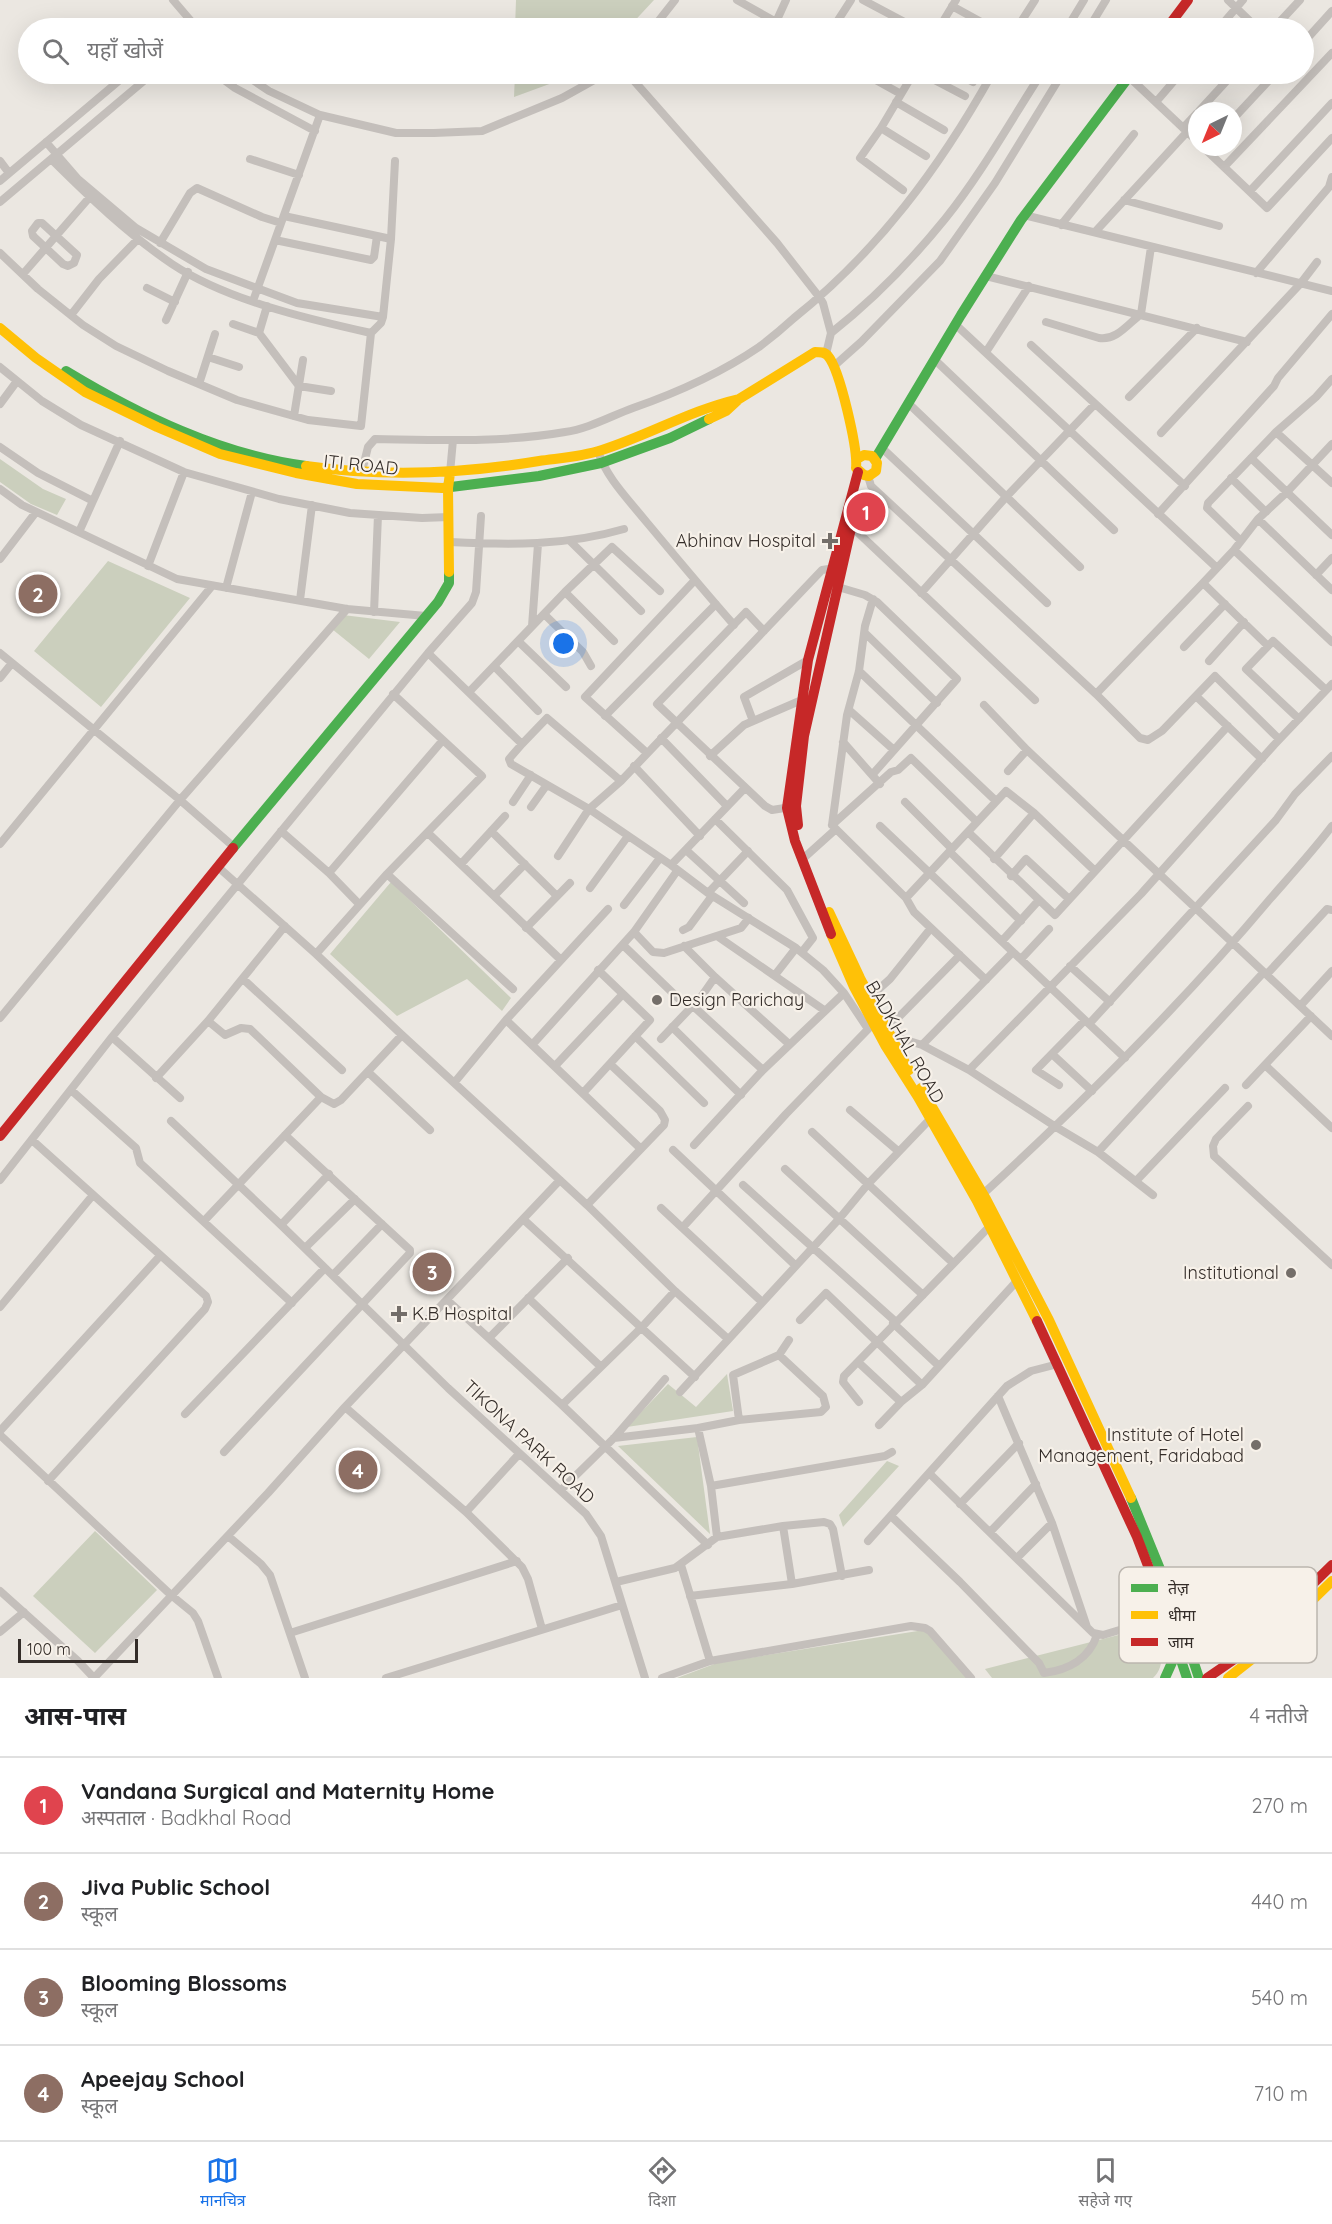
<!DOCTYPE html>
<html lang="hi">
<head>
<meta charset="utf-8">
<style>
  :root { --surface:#fff; --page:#f2f2f2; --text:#202124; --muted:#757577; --line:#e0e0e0; --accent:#1a73e8 }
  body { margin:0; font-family:Quicksand,"Noto Sans Devanagari",sans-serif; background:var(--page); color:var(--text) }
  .compass { position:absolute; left:1188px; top:102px; width:54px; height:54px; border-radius:50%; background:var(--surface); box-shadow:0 6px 24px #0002; rotate:223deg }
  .scale { position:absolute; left:18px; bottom:15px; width:120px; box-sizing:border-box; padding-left:6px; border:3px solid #342d29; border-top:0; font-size:16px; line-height:21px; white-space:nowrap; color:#342d29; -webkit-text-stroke:4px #f7f1e9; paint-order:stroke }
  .you { position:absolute; left:564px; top:644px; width:21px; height:21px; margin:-15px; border:4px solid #fff; border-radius:50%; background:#1a73e8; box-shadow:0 0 0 9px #1a73e833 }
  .badge { display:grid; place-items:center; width:39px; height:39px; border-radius:50%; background:var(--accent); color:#fff; font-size:20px; font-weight:700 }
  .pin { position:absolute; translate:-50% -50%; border:3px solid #fff; box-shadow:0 2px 6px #0006 }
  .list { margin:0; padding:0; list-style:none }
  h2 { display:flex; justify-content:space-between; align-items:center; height:78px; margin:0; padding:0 24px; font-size:26px }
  h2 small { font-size:20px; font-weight:400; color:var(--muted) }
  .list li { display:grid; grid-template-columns:39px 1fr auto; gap:18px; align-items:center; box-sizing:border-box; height:96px; padding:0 24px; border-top:2px solid var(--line) }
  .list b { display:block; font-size:22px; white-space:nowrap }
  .list p { margin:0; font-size:20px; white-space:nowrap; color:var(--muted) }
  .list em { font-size:20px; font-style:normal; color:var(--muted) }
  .icon { flex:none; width:33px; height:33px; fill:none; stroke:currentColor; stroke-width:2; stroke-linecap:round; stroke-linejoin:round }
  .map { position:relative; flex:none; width:1332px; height:1678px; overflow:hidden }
  .search { position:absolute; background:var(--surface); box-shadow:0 6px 24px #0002; left:18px; right:18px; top:18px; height:66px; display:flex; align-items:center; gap:15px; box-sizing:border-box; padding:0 21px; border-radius:33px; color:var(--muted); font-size:22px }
  .sheet { height:462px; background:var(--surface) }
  nav { display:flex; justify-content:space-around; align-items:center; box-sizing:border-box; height:84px; border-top:2px solid var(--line); background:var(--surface); font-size:16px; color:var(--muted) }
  nav a { display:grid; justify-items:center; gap:3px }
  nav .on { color:var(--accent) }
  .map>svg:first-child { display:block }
  .green { fill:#cbcfbd }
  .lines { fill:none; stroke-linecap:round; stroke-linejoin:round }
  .street { stroke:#c4bfbb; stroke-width:8 }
  .fast { stroke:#4caf50; stroke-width:10 }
  .slow { stroke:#ffc107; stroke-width:10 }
  .jam { stroke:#c62828; stroke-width:10 }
  .poi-dot { fill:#746e69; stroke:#f7f1e9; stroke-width:2 }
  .labels { text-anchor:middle; stroke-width:4.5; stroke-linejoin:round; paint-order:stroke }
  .street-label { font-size:18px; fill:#342d29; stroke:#f7f1e9 }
  .poi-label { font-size:18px; fill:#342d29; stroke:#f7f1e9; text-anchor:end }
  .key { fill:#f7f1e9; stroke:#bcb6af; stroke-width:1.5 }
  .key-label { font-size:16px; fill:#342d29 }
</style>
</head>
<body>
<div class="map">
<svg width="1332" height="1678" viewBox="0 0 1332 1678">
  <rect width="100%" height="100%" fill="#ebe7e1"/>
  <!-- green -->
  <path class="green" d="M516 0H654L628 28H515Z
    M515 74H570L563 79 514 97Z
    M0 459 43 489 66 499 57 515 31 504 0 482Z
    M108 561 190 598 101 707 34 651Z
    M343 615 400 622 369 659 332 629Z
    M391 882 511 998 502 1011 467 979 397 1016 330 954Z
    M727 1374 733 1411 627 1427 668 1384 696 1407Z
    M697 1437 710 1534 618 1446Z
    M887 1461 899 1466 843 1527 839 1515Z
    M95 1531 157 1590 95 1653 33 1596Z
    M1158 1625C1161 1641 1167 1666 1153 1678H992L985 1669Z
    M924 1630 973 1678H677L717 1663Z"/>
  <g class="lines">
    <!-- street -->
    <path class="street" d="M173 0 197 28
      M737 0 787 28
      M863 0 912 26
      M1228 0 1257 28
      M952 6 992 28
      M776 22 786 0
      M943 23 954 28
      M180 28 189 20
      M653 28 675 0
      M833 28 851 0
      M939 28 956 0
      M1017 28 1035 0
      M1067 28 1084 0
      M1089 28 1106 0
      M1219 28 1243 0
      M1274 28 1300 0
      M1304 42 1332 11
      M216 74 235 88 315 131
      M244 74 269 91 320 115 396 133H434L482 131 562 98 605 74
      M628 74 777 243 820 298 823 303 831 333 826 354
      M865 74 901 94
      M923 74 965 96
      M958 74 973 82
      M1129 77 1197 141
      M896 102 944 130
      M1156 102 1180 74
      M1199 111 1233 74
      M1233 119 1275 74
      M881 128 926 156
      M1183 128 1197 113
      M46 142 78 179 136 228 206 269 297 303 383 317
      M1203 147 1267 208 1332 138
      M51 159C89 197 128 234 172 264 226 300 308 319 371 333L381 323 383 317 391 239 395 161
      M250 159 299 175
      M0 161 9 173
      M1224 167 1332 53
      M0 181 127 74
      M903 190 860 158 881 128 913 74
      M1250 191 1332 103
      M1124 200 1219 226
      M0 202 152 74
      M1024 215 1332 291
      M284 216 391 239
      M38 223H42L77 255 74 263 68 266 63 264 33 236 32 231Z
      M1061 225 1134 134
      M1095 232 1187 132
      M275 240 371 260 374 257 377 236
      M160 243 190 193 197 188 262 217 281 223
      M0 253 38 289 83 325 116 346 168 371 237 400 308 420 361 426 371 333
      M1256 273 1329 187 1332 177
      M23 274 89 198
      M986 276 1247 342
      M147 288 175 302
      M253 301 320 115
      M267 306 259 333 299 386 331 391
      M71 315 99 279 138 239
      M166 320 188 272
      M1046 322 1099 338C1116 341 1128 324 1141 314L1151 247
      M233 324 259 333
      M955 324 1217 568
      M831 333C873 300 911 261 945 219 981 174 1010 122 1041 74
      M1031 345 1185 486
      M986 352 1029 286
      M208 357 239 367
      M935 360 1114 530
      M834 366 861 342 940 261 995 183 1062 74
      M0 367 42 401 81 425 184 472 279 499 350 513 422 518 449 517
      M199 384 215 334
      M1129 397 1197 328
      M908 403 1080 567
      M0 404 17 381
      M294 416 303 360
      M1276 432 1332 483
      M1161 433 1301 283 1317 262
      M0 447 38 473 93 501
      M882 448 1047 603
      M598 451C606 477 627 498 644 519 674 555 703 590 734 625
      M1251 458 1332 535
      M362 471 368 447 375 439C438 440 502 443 565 432 588 429 611 416 633 408 676 393 721 373 759 347 771 338 783 328 794 318 878 251 940 167 992 74
      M450 473 453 440
      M868 476 871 486 1096 694 1140 738 1148 740 1162 731 1215 676 1279 739
      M1231 478 1266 512
      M0 489 22 505 177 579 347 609 426 616
      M1158 514 1274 386 1278 378 1332 314
      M1258 519 1332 590
      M851 526 1035 700
      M79 532 120 441
      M570 541 641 611
      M1241 541 1207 508 1208 503 1276 432 1316 397 1332 379
      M450 542C509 545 566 546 624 529
      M1234 550 1332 642
      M0 559 36 512
      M148 566 184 472
      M1316 575 1332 558
      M1203 583 1268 646
      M838 587 865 595 877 602 957 679 872 775
      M226 588 252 492
      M565 592 614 641
      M921 593 1006 497 1095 404
      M300 600 312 505
      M374 612 378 515
      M544 614 583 652 591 666
      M532 626 538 544
      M764 631 746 612 657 704 765 806 772 810 791 807
      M865 633 937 703
      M518 641 566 687
      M1184 647 1225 604
      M0 653 180 800 234 847
      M428 653 522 744 509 759 511 764 589 809 671 865 708 893 796 948 823 970 844 993
      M1209 661 1244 622
      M494 666 538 711
      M859 671 996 801
      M0 678 12 663
      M470 691 565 592 612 547 660 591
      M1096 694 1203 583 1234 550 1258 519 1287 492 1332 444
      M1196 696 1262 759
      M984 705 1027 750 1332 1036
      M849 710 894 750
      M605 716 716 604
      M1299 719 1246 669 1273 641 1326 690
      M753 721 744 697 808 660
      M661 738 727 806
      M843 742 880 784
      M522 744 547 718 621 781
      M647 753 585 697 695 580
      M710 756 744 725 804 699
      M634 766 700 836
      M1008 771 1027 750
      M513 802 531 775
      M905 802 952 849
      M531 807 546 786
      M715 819 787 890 813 938 802 952
      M832 825 847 715 859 671 865 626 873 599
      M880 826 1125 1058
      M836 829 906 898 914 912 986 980
      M281 831 329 873 359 904
      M491 831 557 896
      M968 832 1055 915 1228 726
      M428 833 561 960
      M0 844 212 586
      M686 850 744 903
      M950 852 1021 921
      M558 856 589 809 621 781 822 570 835 568
      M806 856 836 829 832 825 891 772 898 770 911 758 977 822
      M994 859 1034 813
      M461 864 505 816
      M671 865 744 789
      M218 867 316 954 402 1035 587 1205 675 1291 728 1339
      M329 873 443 740
      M387 874 513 989
      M1011 876 1026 859 1069 899
      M590 888 628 836
      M708 893 748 851
      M494 896 525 864
      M906 898 1006 791 1034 813 1095 871
      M624 905 660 858
      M526 928 570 883
      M683 930 689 927 712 896
      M634 932 653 952 664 953 741 928 749 918
      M717 936 824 1010
      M1002 941 1039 900
      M623 945 678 998
      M684 946 715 977 789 1044
      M316 954 387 874 482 776 393 694
      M1021 959 1049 929
      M1070 966 1110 1002
      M1267 974 1327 909 1332 910
      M775 975 796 948
      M243 979 342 1070
      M870 997 890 979 931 928
      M692 1005 763 1070 844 993 868 1029
      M1301 1005 1332 971
      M0 1018 180 800 347 609
      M506 1020 641 1149
      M208 1021 225 1035 241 1028 250 1029 321 1097 334 1104 341 1100 402 1035
      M1089 1024 1276 820 1295 794 1332 756
      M672 1027 741 1095
      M887 1029 960 955
      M890 1035 922 1045 969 1070 1056 1127 1098 1152 1153 1195
      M635 1036 704 1103
      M112 1037 180 1098
      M661 1039 701 997 715 977
      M532 1045 634 932 677 871
      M922 1045 1013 952
      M1052 1054 1092 1091
      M1265 1065 1332 1128
      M555 1066 622 995
      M969 1070 1141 894 1274 745 1332 684
      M368 1072 430 1130
      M156 1078 208 1021 285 926
      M454 1083 506 1020 608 909
      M1059 1085 1036 1070 1085 1020
      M1246 1085 1311 1016
      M71 1090 136 1148 140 1163 292 1303
      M583 1093 650 1020 598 970
      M1248 1106 1216 1139 1213 1146 1214 1156 1332 1265
      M850 1110 898 1151
      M171 1121 281 1225 448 1388 586 1514 601 1536 645 1678
      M812 1132 953 1263
      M32 1140 206 1296 208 1302 205 1309 48 1481
      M694 1145 763 1070
      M673 1150 795 1265
      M1098 1152 1264 972
      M785 1169 923 1295
      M0 1180 112 1037 283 829 428 653 472 603 476 592 481 516
      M1136 1181 1225 1088
      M743 1185 896 1322
      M983 1194C1084 1101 1182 1004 1270 899 1291 875 1313 851 1332 826
      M587 1205 664 1125 665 1120 660 1111 610 1064
      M661 1208 761 1301
      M523 1219 695 1377
      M204 1221 321 1097
      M281 1225 329 1174
      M683 1227 786 1114 875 1022
      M305 1248 355 1199
      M333 1275 382 1224
      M528 1298 600 1366
      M447 1300 562 1405 708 1545
      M0 1307 93 1195
      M800 1320 826 1293 922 1385
      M893 1323 939 1366
      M489 1338 568 1258
      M858 1362 901 1402
      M680 1392 839 1219 868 1184 933 1116
      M998 1396 1052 1523 1087 1627
      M859 1402 843 1382 844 1376 990 1226
      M562 1405 642 1327 675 1291
      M345 1407 466 1512 522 1567 528 1579 542 1629
      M185 1414 325 1268
      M739 1420 733 1375 779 1355 789 1340
      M879 1425 901 1402 922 1385 1016 1282
      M698 1428 711 1486 717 1537
      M0 1431 160 1256
      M0 1435 171 1595 193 1613 198 1621 218 1678
      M614 1438 698 1428 739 1420 821 1412 826 1407 823 1396 779 1355
      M224 1452 410 1253V1250L285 1135
      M930 1474 1093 1633 1103 1635 1169 1615
      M711 1486 885 1456 892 1452
      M561 1490 614 1438 665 1379
      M960 1504 1019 1443
      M466 1512 519 1454
      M891 1516 960 1582 1039 1663 1044 1673C1068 1670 1089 1659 1097 1635
      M783 1526 792 1584
      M990 1532 1036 1484
      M228 1536 261 1564 270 1575 305 1678
      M868 1541 1007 1386 1031 1371 1058 1364
      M1017 1558 1052 1523
      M681 1565 710 1661
      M616 1582 675 1568 717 1537 783 1526 824 1522 830 1524 833 1529 842 1576
      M0 1591 78 1661 94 1678
      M690 1596 792 1584 869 1570
      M0 1632 24 1612
      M290 1633 517 1561
      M94 1678 268 1493 345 1407 560 1180
      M386 1678 622 1605
      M662 1678 710 1661 911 1626 925 1628 930 1631 971 1678"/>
    <!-- fast -->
    <path class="fast" d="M66 371C139 415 221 455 306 466
      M875 459 961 315 1021 220 1131 74
      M443 488 539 476 601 463 670 438 709 419
      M233 848 438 602 449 583V572
      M1131 1498 1175 1606 1199 1678
      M1158 1592 1187 1678
      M1188 1639 1204 1652 1239 1656
      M1165 1678 1178 1649"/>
    <!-- slow -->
    <path class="slow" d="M0 328 36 358 85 392 157 427 220 454 296 473 357 484 443 488
      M709 419 726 411 739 399 815 352C820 352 825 352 828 356 840 370 858 449 856 468L864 475 869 476 876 471 877 463 872 456 864 455 857 459
      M306 466C384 477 461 474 539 461 560 458 581 457 602 450 649 435 691 410 739 399
      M449 572 448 488 450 473
      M829 912 860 978 909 1070
      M831 934 854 987 885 1045 918 1097 977 1201 1037 1321
      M921 1088 986 1199 1049 1320 1131 1498
      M1228 1678 1252 1659 1332 1581"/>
    <!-- jam -->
    <path class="jam" d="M1167 28 1188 0
      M798 825 796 806 804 736 857 502
      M831 934 795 841 787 808 808 660 858 472
      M0 1136 233 848
      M1037 1321 1137 1537 1158 1592
      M1207 1678 1239 1656 1332 1565"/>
  </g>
  <!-- markers -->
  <g class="poi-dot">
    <path d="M827 532h6v6h6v6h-6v6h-6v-6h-6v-6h6z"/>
    <circle cx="657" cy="1000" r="6"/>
    <circle cx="1291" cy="1273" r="6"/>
    <path d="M396 1305h6v6h6v6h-6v6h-6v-6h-6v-6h6z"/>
    <circle cx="1256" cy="1445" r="6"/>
  </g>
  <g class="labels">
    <!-- street labels -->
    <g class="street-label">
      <text transform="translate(361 465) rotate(6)" y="6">ITI ROAD</text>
      <text transform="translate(905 1042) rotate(60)" y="6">BADKHAL ROAD</text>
      <text transform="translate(529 1442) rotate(43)" y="6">TIKONA PARK ROAD</text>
    </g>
    <!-- poi labels -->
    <g class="poi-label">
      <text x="816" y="547">Abhinav Hospital</text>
      <text x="669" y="1006" text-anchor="start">Design Parichay</text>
      <text x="1279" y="1279">Institutional</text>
      <text x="412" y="1320" text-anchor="start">K.B Hospital</text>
      <text x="1244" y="1441">Institute of Hotel<tspan x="1244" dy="21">Management, Faridabad</tspan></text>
    </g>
  </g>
  <!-- legend -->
  <rect x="1119" y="1567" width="198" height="96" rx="9" class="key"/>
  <rect x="1131" y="1584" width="27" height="8" fill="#4caf50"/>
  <rect x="1131" y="1611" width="27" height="8" fill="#ffc107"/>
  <rect x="1131" y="1638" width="27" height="8" fill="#c62828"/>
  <g class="key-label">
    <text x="1168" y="1594">तेज़</text>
    <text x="1168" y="1621">धीमा</text>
    <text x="1168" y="1648">जाम</text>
  </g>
</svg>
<svg class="compass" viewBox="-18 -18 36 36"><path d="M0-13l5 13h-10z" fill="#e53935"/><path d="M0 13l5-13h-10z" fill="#757577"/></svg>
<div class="scale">100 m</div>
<div class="you"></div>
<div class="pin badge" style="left:866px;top:512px;background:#e0444e">1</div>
<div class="pin badge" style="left:38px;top:594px;background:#8d6e63">2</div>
<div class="pin badge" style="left:432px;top:1272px;background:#8d6e63">3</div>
<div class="pin badge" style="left:358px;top:1470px;background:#8d6e63">4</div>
<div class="search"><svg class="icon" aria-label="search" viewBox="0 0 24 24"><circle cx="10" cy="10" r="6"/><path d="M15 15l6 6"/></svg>यहाँ खोजें</div>
</div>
<section class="sheet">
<h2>आस-पास<small>4 नतीजे</small></h2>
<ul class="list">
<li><span class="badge" style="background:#e0444e">1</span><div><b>Vandana Surgical and Maternity Home</b><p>अस्पताल · Badkhal Road</p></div><em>270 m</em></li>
<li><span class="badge" style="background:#8d6e63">2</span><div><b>Jiva Public School</b><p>स्कूल</p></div><em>440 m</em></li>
<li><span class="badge" style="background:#8d6e63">3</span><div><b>Blooming Blossoms</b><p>स्कूल</p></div><em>540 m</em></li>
<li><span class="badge" style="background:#8d6e63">4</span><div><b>Apeejay School</b><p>स्कूल</p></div><em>710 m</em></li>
</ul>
</section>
<nav>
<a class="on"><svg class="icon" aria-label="map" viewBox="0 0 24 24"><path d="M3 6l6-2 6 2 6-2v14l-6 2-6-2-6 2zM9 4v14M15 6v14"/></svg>मानचित्र</a>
<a><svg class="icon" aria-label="directions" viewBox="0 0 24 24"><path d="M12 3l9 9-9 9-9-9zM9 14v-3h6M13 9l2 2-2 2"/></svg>दिशा</a>
<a><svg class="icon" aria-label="saved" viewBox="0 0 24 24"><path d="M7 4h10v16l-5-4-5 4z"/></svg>सहेजे गए</a>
</nav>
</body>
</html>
